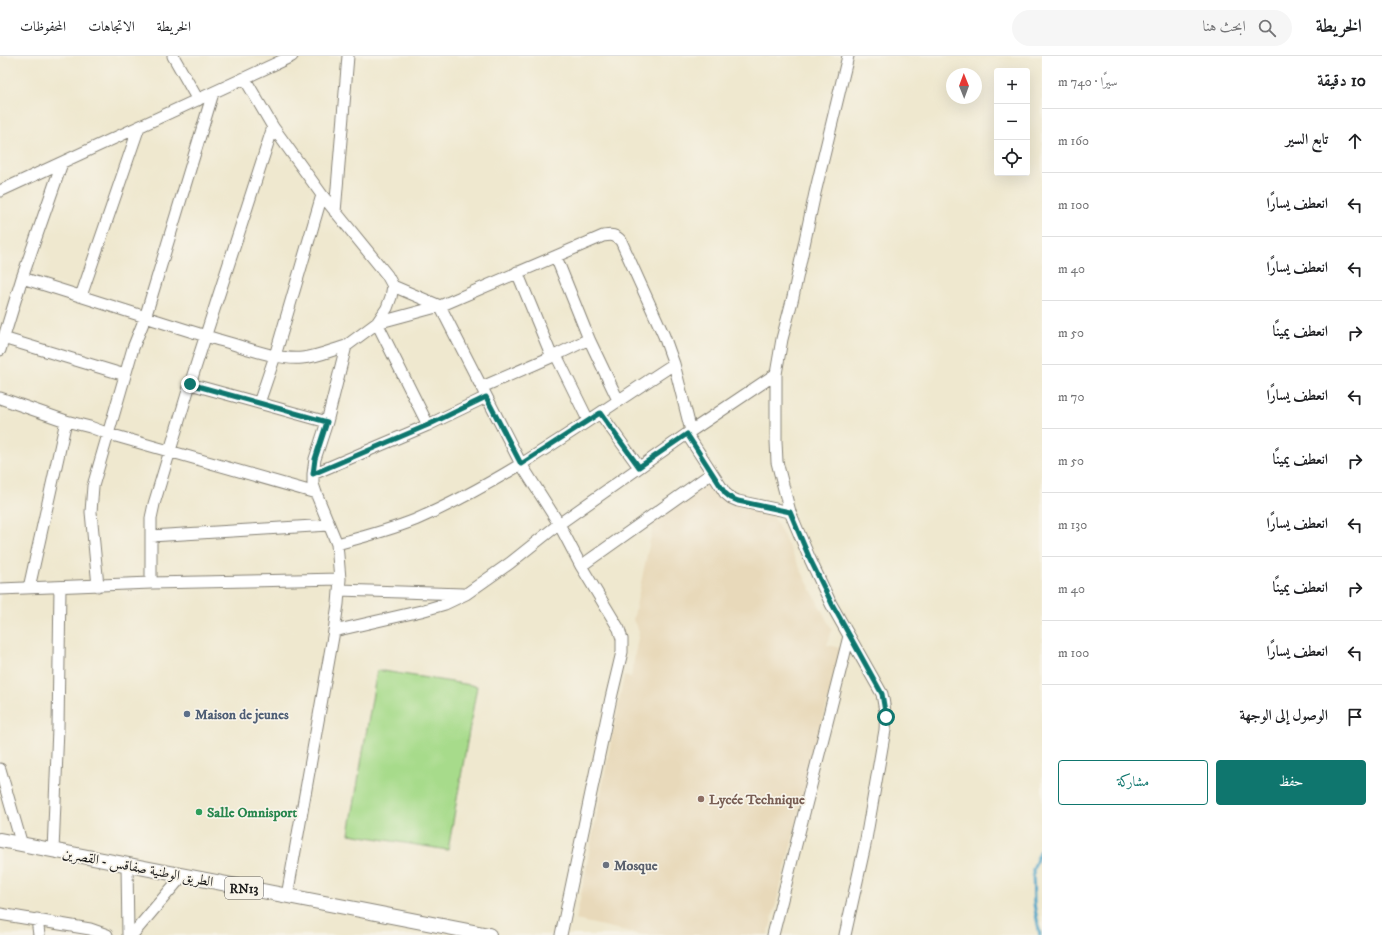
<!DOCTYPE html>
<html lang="ar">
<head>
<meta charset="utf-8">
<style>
  :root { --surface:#fff; --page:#f6f6f6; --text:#202124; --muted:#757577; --line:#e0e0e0; --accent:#0f766e }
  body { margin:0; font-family:"IM FELL DW Pica",Amiri,serif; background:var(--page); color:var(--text); direction:rtl }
  .controls { position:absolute; right:12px; top:12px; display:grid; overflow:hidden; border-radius:4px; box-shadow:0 4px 16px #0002 }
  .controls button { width:36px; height:36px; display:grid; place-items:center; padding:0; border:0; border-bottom:1px solid var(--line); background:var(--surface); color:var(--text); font:20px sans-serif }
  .compass { position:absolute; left:946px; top:12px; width:36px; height:36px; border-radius:50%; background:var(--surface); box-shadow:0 4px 16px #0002; rotate:359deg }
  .stop { position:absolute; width:12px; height:12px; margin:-9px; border:3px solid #0f766e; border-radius:50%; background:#fff }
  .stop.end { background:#0f766e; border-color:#fff; box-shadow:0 1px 4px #0008 }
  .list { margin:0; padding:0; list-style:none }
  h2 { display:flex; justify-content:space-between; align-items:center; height:52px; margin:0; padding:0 16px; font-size:17px }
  h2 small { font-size:13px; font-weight:400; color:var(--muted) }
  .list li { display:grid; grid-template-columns:26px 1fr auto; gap:12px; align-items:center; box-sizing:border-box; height:64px; padding:0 16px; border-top:1px solid var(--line) }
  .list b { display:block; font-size:15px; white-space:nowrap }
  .list em { font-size:13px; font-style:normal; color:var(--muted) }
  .actions { display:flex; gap:8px; padding:12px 16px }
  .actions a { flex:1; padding:9px 0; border:1px solid var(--accent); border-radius:4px; text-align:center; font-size:14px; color:var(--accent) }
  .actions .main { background:var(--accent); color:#fff }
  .icon { flex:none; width:22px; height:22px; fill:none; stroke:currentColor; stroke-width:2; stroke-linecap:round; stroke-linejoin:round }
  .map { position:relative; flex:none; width:1042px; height:879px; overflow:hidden; direction:ltr }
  header { display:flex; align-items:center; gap:24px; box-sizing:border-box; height:56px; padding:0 20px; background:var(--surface); border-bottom:1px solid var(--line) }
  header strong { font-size:19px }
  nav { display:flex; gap:22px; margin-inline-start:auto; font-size:14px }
  .search { width:280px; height:36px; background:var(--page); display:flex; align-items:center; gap:10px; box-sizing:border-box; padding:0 14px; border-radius:22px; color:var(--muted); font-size:15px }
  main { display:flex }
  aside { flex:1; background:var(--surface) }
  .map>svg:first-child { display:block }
  .built { fill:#e8d9ba }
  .pitch { fill:#a7db8b; stroke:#627c54 }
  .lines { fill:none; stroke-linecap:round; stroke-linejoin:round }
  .stream { stroke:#4ba5c9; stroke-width:3 }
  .minor-casing { stroke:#868276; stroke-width:13 }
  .major-casing { stroke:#868276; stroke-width:16 }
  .minor { stroke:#fff; stroke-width:11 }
  .major { stroke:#fff; stroke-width:14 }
  .route { stroke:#0f766e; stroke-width:5 }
  .service-dot { fill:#5c6f8a; stroke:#f7f3e8; stroke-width:1.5 }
  .education-dot { fill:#8d6e63; stroke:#f7f3e8; stroke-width:1.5 }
  .leisure-dot { fill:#2e9e5b; stroke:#f7f3e8; stroke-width:1.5 }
  .worship-dot { fill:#6b7280; stroke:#f7f3e8; stroke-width:1.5 }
  .labels { text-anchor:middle; stroke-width:3.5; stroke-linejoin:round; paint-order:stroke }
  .shield { fill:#f7f3e8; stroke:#5e5c59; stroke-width:1 }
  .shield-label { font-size:13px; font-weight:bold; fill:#1c1c1c }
  .service-label { font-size:14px; font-weight:bold; fill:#4e5e75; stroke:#f7f3e8; text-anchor:start }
  .education-label { font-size:14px; font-weight:bold; fill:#785e54; stroke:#f7f3e8; text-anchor:start }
  .leisure-label { font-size:14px; font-weight:bold; fill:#27864d; stroke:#f7f3e8; text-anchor:start }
  .worship-label { font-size:14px; font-weight:bold; fill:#5b616d; stroke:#f7f3e8; text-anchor:start }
  .street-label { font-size:14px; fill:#1c1c1c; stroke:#f7f3e8 }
</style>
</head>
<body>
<header>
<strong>الخريطة</strong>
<div class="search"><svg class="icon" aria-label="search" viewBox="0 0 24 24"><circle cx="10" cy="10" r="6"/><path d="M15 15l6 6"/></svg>ابحث هنا</div>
<nav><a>الخريطة</a><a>الاتجاهات</a><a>المحفوظات</a></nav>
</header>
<main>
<aside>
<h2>10 دقيقة<small>سيرًا · 740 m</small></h2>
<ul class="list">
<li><svg class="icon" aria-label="ahead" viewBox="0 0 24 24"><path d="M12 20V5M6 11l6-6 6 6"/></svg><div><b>تابع السير</b></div><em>160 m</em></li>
<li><svg class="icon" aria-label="left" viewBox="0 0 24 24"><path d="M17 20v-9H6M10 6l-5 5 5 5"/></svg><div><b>انعطف يسارًا</b></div><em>100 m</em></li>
<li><svg class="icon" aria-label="left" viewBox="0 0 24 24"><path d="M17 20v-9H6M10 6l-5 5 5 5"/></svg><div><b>انعطف يسارًا</b></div><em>40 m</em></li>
<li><svg class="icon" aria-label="right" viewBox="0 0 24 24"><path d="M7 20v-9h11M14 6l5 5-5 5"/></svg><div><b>انعطف يمينًا</b></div><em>50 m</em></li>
<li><svg class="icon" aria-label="left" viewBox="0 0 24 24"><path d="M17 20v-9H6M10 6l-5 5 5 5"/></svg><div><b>انعطف يسارًا</b></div><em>70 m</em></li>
<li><svg class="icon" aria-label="right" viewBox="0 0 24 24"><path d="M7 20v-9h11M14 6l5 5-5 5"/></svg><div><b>انعطف يمينًا</b></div><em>50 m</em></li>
<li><svg class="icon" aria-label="left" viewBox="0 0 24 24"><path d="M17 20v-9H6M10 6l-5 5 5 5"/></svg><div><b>انعطف يسارًا</b></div><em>130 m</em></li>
<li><svg class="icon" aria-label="right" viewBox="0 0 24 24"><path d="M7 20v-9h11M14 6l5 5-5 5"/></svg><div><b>انعطف يمينًا</b></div><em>40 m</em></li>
<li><svg class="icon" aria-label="left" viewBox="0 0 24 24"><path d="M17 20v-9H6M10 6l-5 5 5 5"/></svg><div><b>انعطف يسارًا</b></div><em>100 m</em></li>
<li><svg class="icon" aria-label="arrive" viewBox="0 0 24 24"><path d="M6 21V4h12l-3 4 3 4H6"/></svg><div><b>الوصول إلى الوجهة</b></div></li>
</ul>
<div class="actions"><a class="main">حفظ</a><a>مشاركة</a></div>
</aside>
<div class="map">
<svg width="1042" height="879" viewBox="0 0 1042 879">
  <rect width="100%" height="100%" fill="#f7f3e8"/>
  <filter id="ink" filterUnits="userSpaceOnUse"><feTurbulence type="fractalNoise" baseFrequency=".025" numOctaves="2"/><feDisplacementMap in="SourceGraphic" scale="8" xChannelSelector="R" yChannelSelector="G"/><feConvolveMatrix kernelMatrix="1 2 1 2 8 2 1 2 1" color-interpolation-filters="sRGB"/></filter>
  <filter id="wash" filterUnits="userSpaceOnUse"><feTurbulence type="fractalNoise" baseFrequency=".012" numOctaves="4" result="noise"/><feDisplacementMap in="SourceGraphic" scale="16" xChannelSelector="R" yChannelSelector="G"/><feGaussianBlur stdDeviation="0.9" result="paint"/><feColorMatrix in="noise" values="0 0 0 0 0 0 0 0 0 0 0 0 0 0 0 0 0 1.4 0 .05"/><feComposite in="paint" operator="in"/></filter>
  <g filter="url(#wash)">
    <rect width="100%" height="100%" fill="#efe8cf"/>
    <!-- built -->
    <path class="built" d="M706 427 714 430 728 448 771 456 832 574 827 589 842 592 768 879H644L576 864 624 620 631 621 639 576 633 564 654 466Z"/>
    <!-- pitch -->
    <path class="pitch" d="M377 614 477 630 448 794 349 778Z"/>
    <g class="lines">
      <!-- stream -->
      <path class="stream" d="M1040 879 1034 848 1033 813 1042 791"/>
    </g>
  </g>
  <g filter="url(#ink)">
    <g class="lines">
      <!-- minor casing -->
      <g class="minor-casing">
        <path id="minor" d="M173 0 198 44
          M245 23 273 71 322 139 387 219 393 230 391 241 387 252 377 267 346 290 327 366 315 403 313 418V428L316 437 337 488 340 523 338 548 334 575 287 840
          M0 135 292 0
          M335 156 348 0
          M556 201 589 283 618 344
          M517 216 552 301
          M22 222C88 242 153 264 219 284 246 291 274 304 302 302 317 301 332 294 346 290
          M393 230 440 250 521 408 559 468 581 510 619 573 622 583V596L611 642 561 879
          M81 240 139 71
          M3 282 125 319
          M0 294 22 222 62 107
          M556 299 588 364
          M190 328 259 347 327 366
          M482 331 556 299 589 283
          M0 342 66 365 90 371 109 378 316 437
          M259 347 275 300 322 139
          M600 357 639 411
          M428 369 377 267 440 250 603 180C611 179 615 178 621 185L664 280 674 308 691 375
          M687 378 725 437 731 442 738 445 790 456
          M313 418 428 369 486 341
          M151 480 329 469
          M337 488C363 481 390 474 415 464 508 424 590 362 674 308
          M581 510 712 417
          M151 527V462L154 448 190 328 273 71
          M98 530 91 456 93 430 133 292 145 262 213 37
          M29 532 66 365
          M0 533 151 527 340 523
          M339 534 463 538
          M334 575 421 555 445 548 466 538 510 507 559 468 691 375 776 318
          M0 713 22 789
          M53 795 58 672 60 531
          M127 809 128 879
          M0 858 90 873 107 879
          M37 863 39 879
          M132 879 182 820
          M773 879 849 580
          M845 879 865 789 885 674C886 661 885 651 882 638L831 548 809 501 790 456 777 406 776 385V318L782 283 793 241 815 137 848 0"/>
      </g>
      <!-- major casing -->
      <g class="major-casing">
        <path id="major" d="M0 784 489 879"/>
      </g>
      <!-- minor -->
      <use href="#minor" class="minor"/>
      <!-- major -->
      <use href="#major" class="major"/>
    </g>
  </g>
  <g class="lines" filter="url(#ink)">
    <!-- route -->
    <path class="route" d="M190 328 259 347 327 366 315 403 313 418 428 369 486 341 521 408 600 357 639 411 687 378 725 437 731 442 738 445 790 456 809 501 832 548 882 638 886 661"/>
  </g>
  <!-- markers -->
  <circle class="service-dot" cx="187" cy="658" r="4"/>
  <circle class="education-dot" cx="701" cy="743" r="4"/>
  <circle class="leisure-dot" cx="199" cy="756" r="4"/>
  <circle class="worship-dot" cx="606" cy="809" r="4"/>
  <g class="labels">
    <!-- shield labels -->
    <rect class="shield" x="225" y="821" width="38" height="22" rx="3"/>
    <g class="shield-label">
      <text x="244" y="837">RN13</text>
    </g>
    <!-- service labels -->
    <g class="service-label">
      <text x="195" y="663">Maison de jeunes</text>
    </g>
    <!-- education labels -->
    <g class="education-label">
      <text x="709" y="748">Lycée Technique</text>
    </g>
    <!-- leisure labels -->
    <g class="leisure-label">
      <text x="207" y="761">Salle Omnisport</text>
    </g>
    <!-- worship labels -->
    <g class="worship-label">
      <text x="614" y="814">Mosque</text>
    </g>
    <!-- street labels -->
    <g class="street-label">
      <text transform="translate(138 811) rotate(11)" y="5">الطريق الوطنية صفاقس - القصرين</text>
    </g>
  </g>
</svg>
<div class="controls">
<button>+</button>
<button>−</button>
<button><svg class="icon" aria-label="locate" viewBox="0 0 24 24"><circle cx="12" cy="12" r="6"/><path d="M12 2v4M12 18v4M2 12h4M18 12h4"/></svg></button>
</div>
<svg class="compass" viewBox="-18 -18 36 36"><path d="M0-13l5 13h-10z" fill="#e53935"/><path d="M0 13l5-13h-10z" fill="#757577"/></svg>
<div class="stop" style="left:886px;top:661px"></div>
<div class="stop end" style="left:190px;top:328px"></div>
</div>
</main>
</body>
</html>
